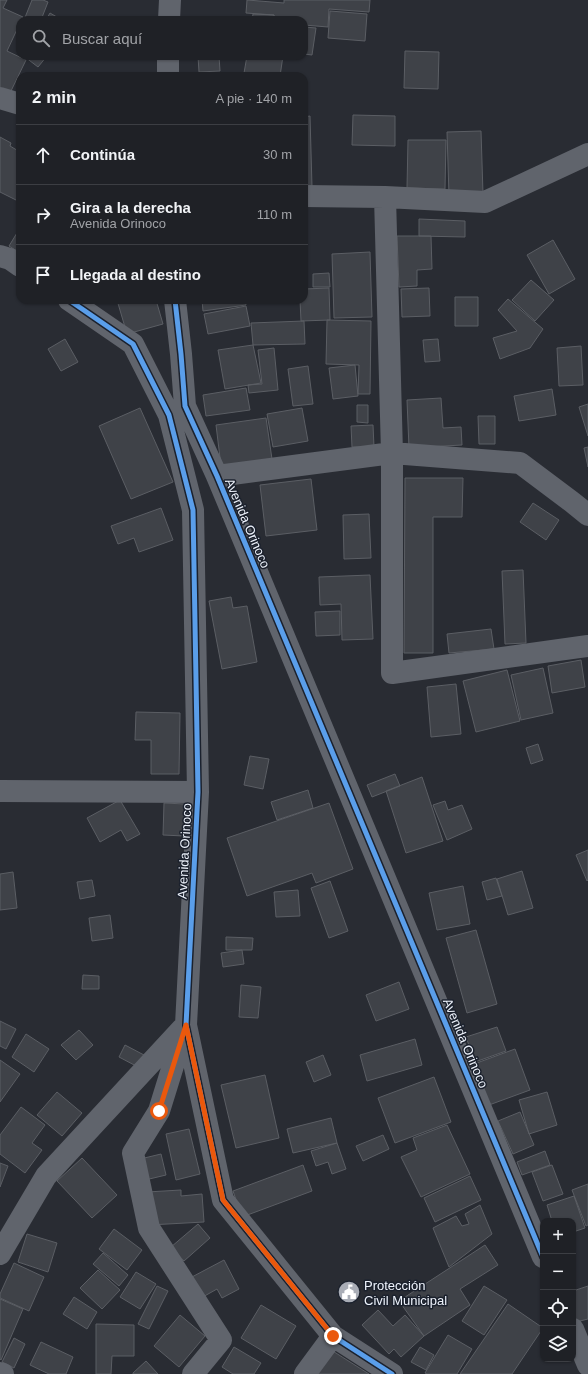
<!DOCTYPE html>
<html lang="es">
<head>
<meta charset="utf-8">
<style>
  :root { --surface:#1f2126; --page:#2c2e32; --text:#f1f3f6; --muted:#a1a3a7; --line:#3c3e43 }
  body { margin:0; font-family:Arial,sans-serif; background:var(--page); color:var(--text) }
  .controls { position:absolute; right:12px; bottom:12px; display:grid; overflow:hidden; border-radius:8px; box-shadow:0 1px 3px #0004 }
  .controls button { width:36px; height:36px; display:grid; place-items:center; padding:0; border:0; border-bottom:1px solid var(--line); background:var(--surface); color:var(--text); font:20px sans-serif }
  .stop { position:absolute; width:12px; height:12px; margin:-9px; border:3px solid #ea580c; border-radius:50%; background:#fff }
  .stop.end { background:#ea580c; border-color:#fff; box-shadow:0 1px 4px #0008 }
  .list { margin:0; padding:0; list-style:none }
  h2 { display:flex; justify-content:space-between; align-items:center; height:52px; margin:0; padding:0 16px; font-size:17px }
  h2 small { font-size:13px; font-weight:400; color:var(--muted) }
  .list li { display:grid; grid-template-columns:26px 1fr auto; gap:12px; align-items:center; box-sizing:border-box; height:60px; padding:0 16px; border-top:1px solid var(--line) }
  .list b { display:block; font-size:15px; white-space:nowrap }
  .list p { margin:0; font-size:13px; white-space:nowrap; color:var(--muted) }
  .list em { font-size:13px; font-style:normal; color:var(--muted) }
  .icon { flex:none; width:22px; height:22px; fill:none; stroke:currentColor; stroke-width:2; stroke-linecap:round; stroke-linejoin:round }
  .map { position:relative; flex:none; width:588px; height:1374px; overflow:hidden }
  .search { position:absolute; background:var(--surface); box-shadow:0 1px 3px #0004; left:16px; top:16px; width:292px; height:44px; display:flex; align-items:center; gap:10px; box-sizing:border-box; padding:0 14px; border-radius:12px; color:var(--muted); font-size:15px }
  .panel { position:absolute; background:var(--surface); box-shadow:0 1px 3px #0004; left:16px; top:72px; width:292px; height:232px; border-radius:12px }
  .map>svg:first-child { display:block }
  .building { fill:#3f4248; stroke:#5b5e64 }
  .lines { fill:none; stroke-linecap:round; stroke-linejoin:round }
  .minor { stroke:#60646c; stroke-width:22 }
  .cycleway-casing { stroke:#1b212d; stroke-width:8 }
  .cycleway { stroke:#5a9eea; stroke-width:5 }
  .route { stroke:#ea580c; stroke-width:5 }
  .labels { text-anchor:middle; stroke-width:3; stroke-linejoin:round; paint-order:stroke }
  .street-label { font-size:13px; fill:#eef3fc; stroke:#1b212d }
  .poi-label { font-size:13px; fill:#eef3fc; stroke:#1b212d; text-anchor:start }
</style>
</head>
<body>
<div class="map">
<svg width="588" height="1374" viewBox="0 0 588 1374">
  <rect width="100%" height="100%" fill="#292c33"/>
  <!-- building -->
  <path class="building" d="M0 0H7L3 8 23 17 22 20H20V23L7 51 26 60 9 95 0 90Z
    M32 0H43L48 2 41 20H24Z
    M247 0 284 3V0H370L369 12 329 9 328 27 304 25V20H274V15L246 13Z
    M330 11 367 14 365 41 328 38Z
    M50 13 62 20H46Z
    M253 14 274 15V20H252Z
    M304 27 316 28 312 55 304 54Z
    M405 51 439 52 438 89 404 88Z
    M25 56H47L38 67 25 57Z
    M198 56H219L220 71 199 72Z
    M247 56H283L280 76H266L244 73Z
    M353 115 395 116V146L352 145Z
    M310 116 312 187 304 188V117Z
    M481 131 483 194 449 195 447 132Z
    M0 137 11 143 10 146 20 152V202L0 192Z
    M408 140H446L445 189 407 188Z
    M419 219 465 221V237L419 236Z
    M20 228V253L9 246Z
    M397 236H431L432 269 417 270V286L399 287Z
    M553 240 575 279 549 294 527 255Z
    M370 252 372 317 334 318 332 254Z
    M329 273 330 287H313V274Z
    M531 280 554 300 535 321 512 300Z
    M329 288 330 320 301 321 300 300H304V289Z
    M429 288 430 316 402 317 401 289Z
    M455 297H478V326H455Z
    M508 299 543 329 530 348 500 359 493 338 517 331 498 310Z
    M117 300H156L163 324 127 334Z
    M202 300H245L246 305 203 311Z
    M246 306 250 326 208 334 204 314Z
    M327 320 371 321 370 394H358L359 365 326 364Z
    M304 321 305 344 253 345 251 323Z
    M65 339 78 362 61 371 48 349Z
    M438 339 440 361 425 362 423 340Z
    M253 345 261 383 225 389 218 350Z
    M581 346 583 385 559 386 557 348Z
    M274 348 278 390 249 393 248 385 262 384 258 350Z
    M355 365 358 396 333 399 329 368Z
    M308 366 313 404 293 406 288 369Z
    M246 388 250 410 206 416 203 395Z
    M552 389 556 415 519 421 514 396Z
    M441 398 443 428 461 427 462 445 409 448 407 400Z
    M588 404V436L579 407Z
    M357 405H368V423L357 422Z
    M140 408 173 482 131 499 99 426Z
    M302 408 308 441 273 447 267 414Z
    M478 416H495V444H479Z
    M266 418 272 459 221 466 216 425Z
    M373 425 374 447H352L351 426Z
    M588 447V467L584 448Z
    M405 478H463L462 517H433V653H404Z
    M311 479 317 530 266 536 260 485Z
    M533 503 559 520 546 540 520 522Z
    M161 508 173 540 139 552 134 538 118 544 111 526Z
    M369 514 371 558 344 559 343 515Z
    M523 570 526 643 505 644 502 571Z
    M370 575 373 639 342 640 341 604 320 605 319 577Z
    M231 597 233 608 247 606 257 662 222 669 209 601Z
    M340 611V635L316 636 315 612Z
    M491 629 494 649 449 653 447 634Z
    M581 660 585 687 552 693 548 666Z
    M543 668 553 713 521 720 511 675Z
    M507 670 520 721 476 732 463 681Z
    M456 684 461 734 431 737 427 687Z
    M136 712 180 713 179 774H151V740H135Z
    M538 744 543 760 531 764 526 748Z
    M250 756 269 759 263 789 244 785Z
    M395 774 400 786 372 797 367 785Z
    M422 777 443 841 406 853 386 791Z
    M308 790 313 808 277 820 271 802Z
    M120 800 140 834 127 841 121 830 100 842 87 818Z
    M445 801 448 810 462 805 472 829 447 840 433 805Z
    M164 803 185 804 184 836 163 835Z
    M329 803 353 869 316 883 312 873 247 896 227 838Z
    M588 850V880L587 881 576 855Z
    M522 871 533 908 508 915 497 879Z
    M13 872 17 908 0 910V874Z
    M496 878 502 896 487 900 482 882Z
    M92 880 95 896 80 899 77 882Z
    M330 881 348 931 329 938 311 888Z
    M463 886 470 924 437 930 429 893Z
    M298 890 300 916 276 917 274 892Z
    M110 915 113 938 92 941 89 918Z
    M476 930 497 1004 467 1013 446 938Z
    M226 937 253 938 252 950H226Z
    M242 950 244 964 223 967 221 953Z
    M83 975 99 976V989H82Z
    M399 982 409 1009 376 1021 366 995Z
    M241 985 261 987 258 1018 239 1017Z
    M0 1021 16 1029 6 1049 0 1046Z
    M497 1027 506 1051 475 1062 466 1037Z
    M79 1030 93 1045 76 1060 61 1045Z
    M26 1034 49 1049 34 1072 12 1057Z
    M415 1039 422 1065 367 1081 360 1055Z
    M125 1045 144 1055 138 1067 119 1057Z
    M515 1049 530 1090 489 1105 474 1064Z
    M323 1055 331 1075 314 1082 306 1062Z
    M0 1060 20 1074 0 1102Z
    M265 1075 279 1138 236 1148 221 1085Z
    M434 1077 451 1122 395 1143 378 1098Z
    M57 1092 82 1113 62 1136 37 1115Z
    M547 1092 557 1125 529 1134 519 1100Z
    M21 1107 45 1125 32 1143 42 1150 25 1173 0 1154V1135Z
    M520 1112 534 1145 513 1154 498 1121Z
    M331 1118 337 1143 293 1153 287 1129Z
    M447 1125 470 1174 421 1197 401 1157 417 1150 413 1138Z
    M189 1129 200 1174 176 1180 166 1134Z
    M383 1135 389 1149 363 1161 356 1146Z
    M337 1143 346 1169 332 1174 328 1162 316 1166 311 1151Z
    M545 1151 550 1165 522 1175 517 1162Z
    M161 1154 166 1175 141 1181 136 1160Z
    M82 1158 117 1195 92 1218 57 1181Z
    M0 1163 8 1166 0 1187Z
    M303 1165 312 1191 242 1217 233 1191Z
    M552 1165 563 1194 543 1201 532 1172Z
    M470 1176 481 1200 435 1222 424 1198Z
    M588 1184V1225L586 1226 572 1190Z
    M181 1190V1196L202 1194 204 1222 149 1225 147 1192Z
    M574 1196 585 1228 573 1232V1221H552L547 1205Z
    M480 1205 492 1234 449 1267 433 1228 456 1216 462 1226 469 1224 465 1214Z
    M198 1224 210 1238 184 1261 171 1247Z
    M114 1229 142 1250 127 1270 99 1249Z
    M27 1234 57 1243 48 1272 18 1262Z
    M485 1245 498 1265 460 1289 470 1305 424 1336 399 1301Z
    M103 1253 128 1275 119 1286 93 1264Z
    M224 1260 239 1289 222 1298 217 1289 201 1298 190 1278Z
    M14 1263 44 1277 29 1311 0 1298V1294Z
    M98 1270 120 1290 102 1309 80 1288Z
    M136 1272 156 1284 140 1309 120 1297Z
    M157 1286 168 1291 149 1329 138 1324Z
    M484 1286 507 1300 484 1335 462 1321Z
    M588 1286V1319L576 1322 573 1309V1291Z
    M74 1297 97 1312 87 1329 63 1314Z
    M0 1299 23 1309 1 1360 0 1359Z
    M508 1304 543 1328 512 1374H460Z
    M261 1305 296 1326 276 1359 241 1338Z
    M378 1310 393 1326 405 1315 424 1336 401 1357 394 1349 389 1354 362 1325Z
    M180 1315 205 1336 179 1367 154 1346Z
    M96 1324 134 1325V1356H112L111 1374H96Z
    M448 1335 472 1349 457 1374H427L425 1373Z
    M14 1338 25 1344 14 1368 2 1362Z
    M41 1342 73 1357 66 1374H49L30 1365Z
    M234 1347 261 1363 254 1374H233L222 1367Z
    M420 1347 434 1355 426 1370 411 1362Z
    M328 1348 369 1374H312Z
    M146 1361 158 1374H133V1373Z"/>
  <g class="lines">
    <!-- minor -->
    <path class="minor" d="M169 20 170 0
      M168 76V56
      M0 98 20 104
      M304 196 385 197 485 202 588 154
      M385 197 392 453V673L588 646
      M0 256 10 259 20 266
      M69 300 133 344 169 415 193 510 198 792 186 1025 223 1200 333 1336 392 1374
      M175 300 181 354 185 406 217 476 543 1257
      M217 476 392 453 520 463 572 502 588 515
      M0 791 198 792
      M185 1027 159 1111 133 1153 149 1228 221 1340 193 1374
      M0 1254 46 1176 182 1029
      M573 1329 588 1365
      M0 1373 3 1374
      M305 1374 333 1336"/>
    <!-- cycleway casing -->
    <g class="cycleway-casing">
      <path id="cycleway" d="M69 300 133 344 169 415 193 510 198 792 186 1025 223 1200 333 1336 392 1374
        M175 300 181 354 185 406 217 476 543 1257"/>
    </g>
    <!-- cycleway -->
    <use href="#cycleway" class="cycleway"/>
  </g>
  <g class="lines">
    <!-- route -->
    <path class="route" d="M159 1111 186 1025 223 1200 333 1336"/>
  </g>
  <!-- icons -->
  <defs>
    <g id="civic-disc" transform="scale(1.15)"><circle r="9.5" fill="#a9adb6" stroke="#1b212d"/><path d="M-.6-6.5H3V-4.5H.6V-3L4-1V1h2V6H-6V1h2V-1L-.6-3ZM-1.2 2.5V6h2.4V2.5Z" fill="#fff"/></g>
  </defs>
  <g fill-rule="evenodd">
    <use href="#civic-disc" x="349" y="1292"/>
  </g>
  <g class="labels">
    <!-- street labels -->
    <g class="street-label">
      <text transform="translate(248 523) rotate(67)" y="5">Avenida Orinoco</text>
      <text transform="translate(184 851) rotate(-87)" y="5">Avenida Orinoco</text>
      <text transform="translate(466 1043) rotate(67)" y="5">Avenida Orinoco</text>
    </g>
    <!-- poi labels -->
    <g class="poi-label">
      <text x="364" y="1290">Protección<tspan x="364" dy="15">Civil Municipal</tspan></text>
    </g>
  </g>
</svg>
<div class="controls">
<button>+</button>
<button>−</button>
<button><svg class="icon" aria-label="locate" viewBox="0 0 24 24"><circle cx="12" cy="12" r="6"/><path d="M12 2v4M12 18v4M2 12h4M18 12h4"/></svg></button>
<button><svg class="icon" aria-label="layers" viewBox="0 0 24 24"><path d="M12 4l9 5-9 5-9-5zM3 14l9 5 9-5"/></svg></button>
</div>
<div class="stop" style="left:159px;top:1111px"></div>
<div class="stop end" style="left:333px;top:1336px"></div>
<div class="search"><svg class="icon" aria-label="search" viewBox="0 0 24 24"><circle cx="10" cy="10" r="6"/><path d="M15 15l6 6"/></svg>Buscar aquí</div>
<section class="panel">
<h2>2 min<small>A pie · 140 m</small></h2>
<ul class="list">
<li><svg class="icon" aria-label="ahead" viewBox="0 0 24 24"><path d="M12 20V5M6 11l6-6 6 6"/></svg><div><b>Continúa</b></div><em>30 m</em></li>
<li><svg class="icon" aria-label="right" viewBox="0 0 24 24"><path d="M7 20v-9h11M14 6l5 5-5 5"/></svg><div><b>Gira a la derecha</b><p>Avenida Orinoco</p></div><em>110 m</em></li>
<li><svg class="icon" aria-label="arrive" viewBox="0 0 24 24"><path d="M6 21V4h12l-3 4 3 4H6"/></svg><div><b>Llegada al destino</b></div></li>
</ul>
</section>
</div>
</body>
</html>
